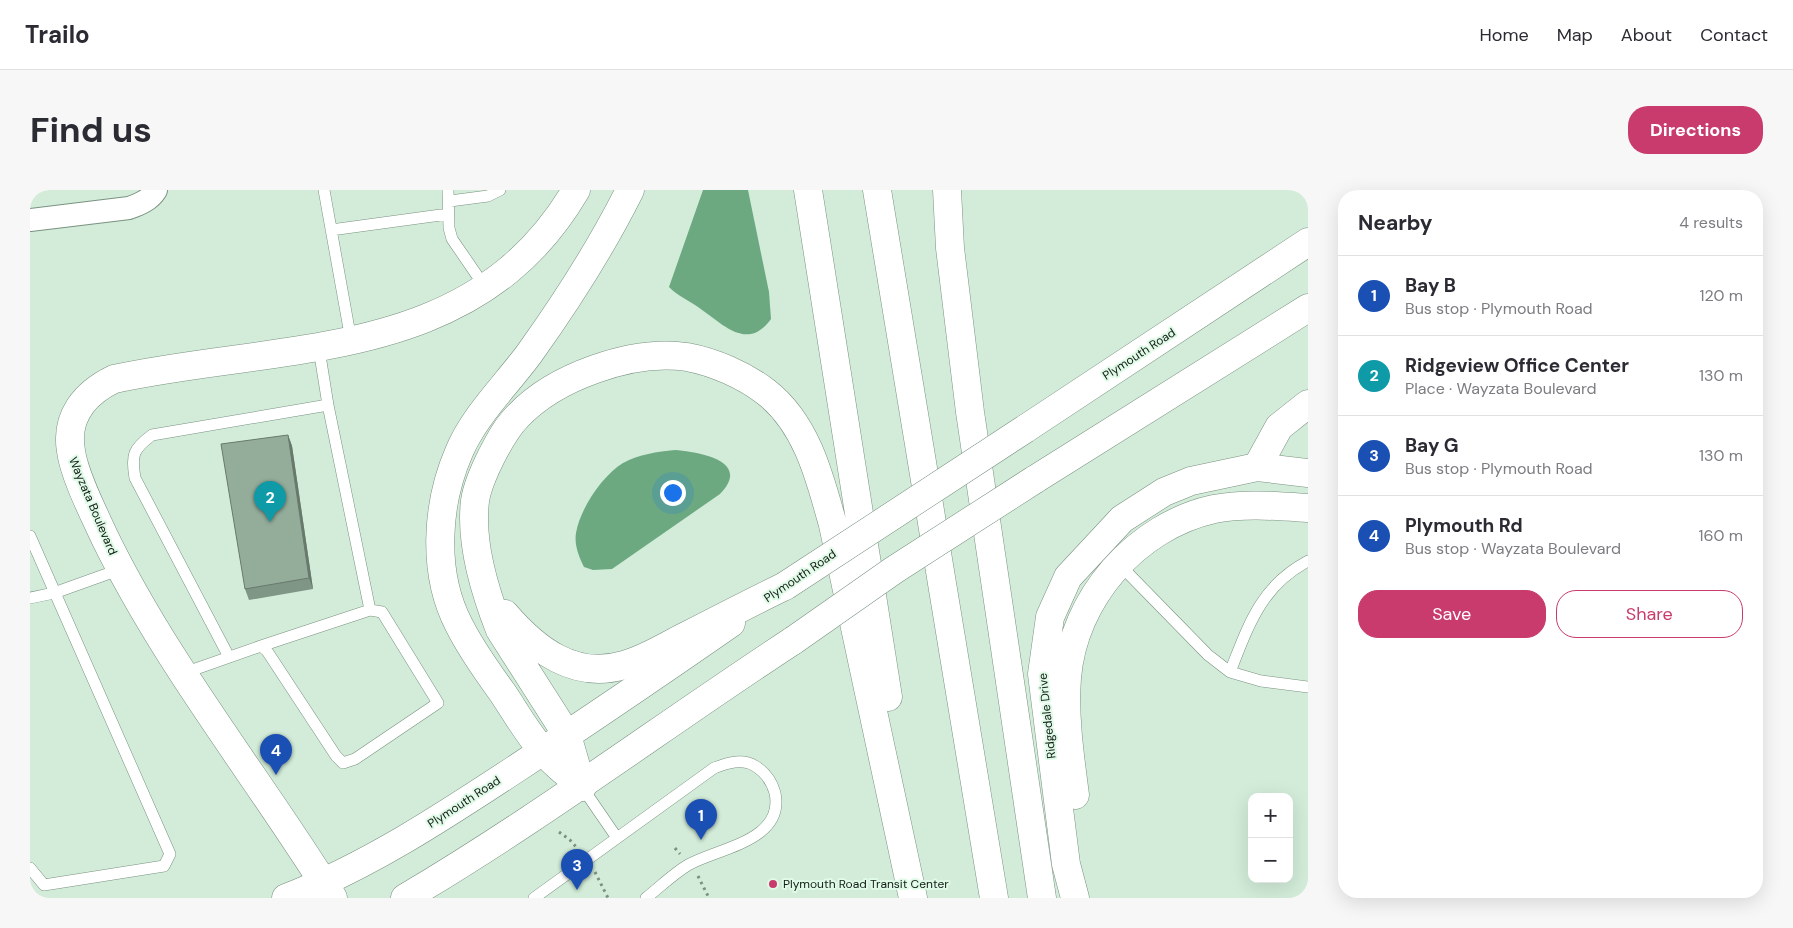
<!DOCTYPE html>
<html lang="en">
<head>
<meta charset="utf-8">
<style>
  :root { --surface:#fff; --page:#f7f7f7; --text:#2b2b33; --muted:#7c7c81; --line:#e1e1e2; --accent:#c83b6c }
  body { margin:0; font-family:"DM Sans",sans-serif; background:var(--page); color:var(--text) }
  .controls { position:absolute; right:15px; bottom:15px; display:grid; overflow:hidden; border-radius:10px; box-shadow:0 5px 20px #0002 }
  .controls button { width:45px; height:45px; display:grid; place-items:center; padding:0; border:0; border-bottom:1px solid var(--line); background:var(--surface); color:var(--text); font:25px sans-serif }
  .you { position:absolute; left:642px; top:302px; width:18px; height:18px; margin:-12px; border:4px solid #fff; border-radius:50%; background:#1a73e8; box-shadow:0 0 0 8px #1a73e833 }
  .badge { display:grid; place-items:center; width:32px; height:32px; border-radius:50%; background:var(--accent); color:#fff; font-size:16px; font-weight:700 }
  .pin { position:absolute; translate:-50% -41px; filter:drop-shadow(0 1px 2px #0008) }
  .pin::after { content:''; position:absolute; top:26px; width:18px; height:15px; background:inherit; clip-path:polygon(0 0,100% 0,50% 100%) }
  .list { margin:0; padding:0; list-style:none }
  h2 { display:flex; justify-content:space-between; align-items:center; height:65px; margin:0; padding:0 20px; font-size:21px }
  h2 small { font-size:16px; font-weight:400; color:var(--muted) }
  .list li { display:grid; grid-template-columns:32px 1fr auto; gap:15px; align-items:center; box-sizing:border-box; height:80px; padding:0 20px; border-top:1px solid var(--line) }
  .list b { display:block; font-size:19px; white-space:nowrap }
  .list p { margin:0; font-size:16px; white-space:nowrap; color:var(--muted) }
  .list em { font-size:16px; font-style:normal; color:var(--muted) }
  .actions { display:flex; gap:10px; padding:15px 20px }
  .actions a { flex:1; padding:11px 0; border:1px solid var(--accent); border-radius:20px; text-align:center; font-size:18px; color:var(--accent) }
  .actions .main { background:var(--accent); color:#fff }
  .map { position:relative; flex:none; width:1278px; height:708px; overflow:hidden; border-radius:20px }
  header { display:flex; align-items:center; gap:30px; box-sizing:border-box; height:70px; padding:0 25px; background:var(--surface); border-bottom:1px solid var(--line) }
  header strong { font-size:24px }
  nav { display:flex; gap:28px; margin-inline-start:auto; font-size:18px }
  .intro { display:flex; align-items:center; justify-content:space-between; box-sizing:border-box; height:120px; padding:0 30px }
  h1 { margin:0; font-size:35px }
  .button { padding:12px 22px; border-radius:20px; background:var(--accent); color:#fff; font-size:18px; font-weight:700 }
  main { display:flex; gap:30px; padding:0 30px }
  aside { flex:1; background:var(--surface); border-radius:20px; box-shadow:0 5px 20px #0002 }
  .map>svg:first-child { display:block }
  .water { fill:#6ca980 }
  .lines { fill:none; stroke-linecap:round; stroke-linejoin:round }
  .service-casing { stroke:#7a9280; stroke-width:12 }
  .minor-casing { stroke:#7a9280; stroke-width:24 }
  .tertiary-casing { stroke:#7a9280; stroke-width:29 }
  .secondary-casing { stroke:#7a9280; stroke-width:29 }
  .motorway-casing { stroke:#7a9280; stroke-width:29 }
  .path { stroke:#7d8f82; stroke-width:3; stroke-dasharray:2.5 4; stroke-linecap:butt }
  .service { stroke:#fff; stroke-width:11 }
  .minor { stroke:#fff; stroke-width:22 }
  .tertiary { stroke:#fff; stroke-width:28 }
  .secondary { stroke:#fff; stroke-width:28 }
  .motorway { stroke:#fff; stroke-width:28 }
  .secondary-bridge-casing { stroke:#7a9280; stroke-width:29; stroke-linecap:butt }
  .secondary-bridge { stroke:#fff; stroke-width:28 }
  .wall { fill:#7f9585 }
  .shaded-wall { fill:#68796c }
  .building { fill:#94ad9b; stroke:#68796c }
  .poi-dot { fill:#c83b6c; stroke:#dffae6; stroke-width:2 }
  .labels { text-anchor:middle; stroke-width:4; stroke-linejoin:round; paint-order:stroke }
  .street-label { font-size:12px; fill:#131c16; stroke:#dffae6 }
  .poi-label { font-size:12px; fill:#131c16; stroke:#dffae6; text-anchor:start }
</style>
</head>
<body>
<header>
<strong>Trailo</strong>
<nav><a>Home</a><a>Map</a><a>About</a><a>Contact</a></nav>
</header>
<div class="intro"><h1>Find us</h1><a class="button">Directions</a></div>
<main>
<div class="map">
<svg width="1278" height="708" viewBox="0 0 1278 708">
  <rect width="100%" height="100%" fill="#d2ecd9"/>
  <!-- water -->
  <path class="water" d="M673 0H718L739 102 741 129C717 162 693 134 668 117 658 110 648 106 639 97Z
    M645 260C667 262 723 270 690 304L582 379 563 380 554 377C549 367 544 355 546 343 550 319 572 286 593 273 609 264 627 262 645 260Z"/>
  <g class="lines">
    <!-- service casing -->
    <g class="service-casing">
      <path id="service" d="M294 0 321 150
        M418 0 419 38 422 49 455 97
        M420 11 458 6 470 0
        M301 40 418 24
        M289 159 298 215 340 420
        M0 346 140 664 134 676 14 695 0 678
        M1088 373 1178 465 1200 482 1231 491 1278 497
        M0 408 24 403 91 379
        M199 467 105 288C101 265 103 259 122 245L298 215
        M1200 482C1219 434 1231 396 1278 371
        M154 483 231 456 237 461 306 566 313 573 325 569 408 513 352 422 340 420 231 456
        M552 597 587 648
        M504 708 684 578C697 573 712 568 725 576 735 582 742 592 745 603 755 651 688 658 658 675 643 684 630 697 616 708"/>
    </g>
    <!-- minor casing -->
    <g class="minor-casing">
      <path id="minor" d="M0 30 99 18C110 14 120 10 126 0"/>
    </g>
    <!-- tertiary casing -->
    <g class="tertiary-casing">
      <path id="tertiary" d="M1227 277 1249 237 1278 214
        M1045 605C1040 567 1034 526 1037 488 1043 409 1106 336 1184 319 1215 313 1247 316 1278 318
        M303 708C228 587 136 474 74 346 64 324 44 285 41 261 35 227 55 203 84 189 254 152 444 174 546 0
        M1045 708 1036 674 1012 484 1020 427 1038 387 1092 329 1134 302 1161 291 1227 277 1278 283"/>
    </g>
    <!-- secondary casing -->
    <g class="secondary-casing">
      <path id="secondary" d="M995 239 1278 52
        M1004 290 1278 118
        M256 708C338 676 411 628 484 580 557 532 629 483 701 433
        M375 708C509 629 634 535 764 450"/>
    </g>
    <!-- motorway casing -->
    <g class="motorway-casing">
      <path id="motorway" d="M778 0 858 507
        M847 0 964 708
        M917 0 920 58 940 222 1012 708
        M475 424C505 459 544 490 594 475 616 469 636 456 656 446 689 429 722 412 755 396
        M552 597 537 545 470 440C455 402 440 352 445 311 447 296 455 279 462 265 469 252 476 238 487 227 524 187 602 159 657 167 684 172 714 185 736 202 777 234 790 288 803 335L883 708
        M552 597C539 585 524 574 513 561 497 543 485 521 472 502 456 480 441 459 429 435 402 383 406 315 429 262 444 226 476 195 499 164 537 111 571 58 600 0"/>
    </g>
    <!-- path -->
    <path class="path" d="M529 642 540 650 548 659
      M645 658 650 664
      M565 682 578 708
      M668 686 679 708"/>
    <!-- service -->
    <use href="#service" class="service"/>
    <!-- minor -->
    <use href="#minor" class="minor"/>
    <!-- tertiary -->
    <use href="#tertiary" class="tertiary"/>
    <!-- secondary -->
    <use href="#secondary" class="secondary"/>
    <!-- motorway -->
    <use href="#motorway" class="motorway"/>
    <!-- secondary-bridge casing -->
    <g class="secondary-bridge-casing">
      <path id="secondary-bridge" d="M755 396 995 239
        M764 450 864 380 1004 290"/>
    </g>
    <!-- secondary-bridge -->
    <use href="#secondary-bridge" class="secondary-bridge"/>
  </g>
  <!-- wall -->
  <path class="wall" d="M258 245 262 256 283 399 219 410 215 399Z"/>
  <!-- shaded-wall -->
  <path class="shaded-wall" d="M258 245 262 256 283 399 279 388Z"/>
  <!-- building -->
  <path class="building" d="M258 245 279 388 215 399 191 254Z"/>
  <!-- markers -->
  <circle class="poi-dot" cx="743" cy="694" r="5"/>
  <g class="labels">
    <!-- street labels -->
    <g class="street-label">
      <text transform="translate(1109 164) rotate(-33)" y="4">Plymouth Road</text>
      <text transform="translate(63 316) rotate(67)" y="4">Wayzata Boulevard</text>
      <text transform="translate(770 386) rotate(-34)" y="4">Plymouth Road</text>
      <text transform="translate(1017 526) rotate(-96)" y="4">Ridgedale Drive</text>
      <text transform="translate(434 612) rotate(-33)" y="4">Plymouth Road</text>
    </g>
    <!-- poi labels -->
    <g class="poi-label">
      <text x="753" y="698">Plymouth Road Transit Center</text>
    </g>
  </g>
</svg>
<div class="controls">
<button>+</button>
<button>−</button>
</div>
<div class="you"></div>
<div class="pin badge" style="left:671px;top:650px;background:#1a4fb4">1</div>
<div class="pin badge" style="left:240px;top:332px;background:#0f9aa8">2</div>
<div class="pin badge" style="left:547px;top:700px;background:#1a4fb4">3</div>
<div class="pin badge" style="left:246px;top:585px;background:#1a4fb4">4</div>
</div>
<aside>
<h2>Nearby<small>4 results</small></h2>
<ul class="list">
<li><span class="badge" style="background:#1a4fb4">1</span><div><b>Bay B</b><p>Bus stop · Plymouth Road</p></div><em>120 m</em></li>
<li><span class="badge" style="background:#0f9aa8">2</span><div><b>Ridgeview Office Center</b><p>Place · Wayzata Boulevard</p></div><em>130 m</em></li>
<li><span class="badge" style="background:#1a4fb4">3</span><div><b>Bay G</b><p>Bus stop · Plymouth Road</p></div><em>130 m</em></li>
<li><span class="badge" style="background:#1a4fb4">4</span><div><b>Plymouth Rd</b><p>Bus stop · Wayzata Boulevard</p></div><em>160 m</em></li>
</ul>
<div class="actions"><a class="main">Save</a><a>Share</a></div>
</aside>
</main>
</body>
</html>
